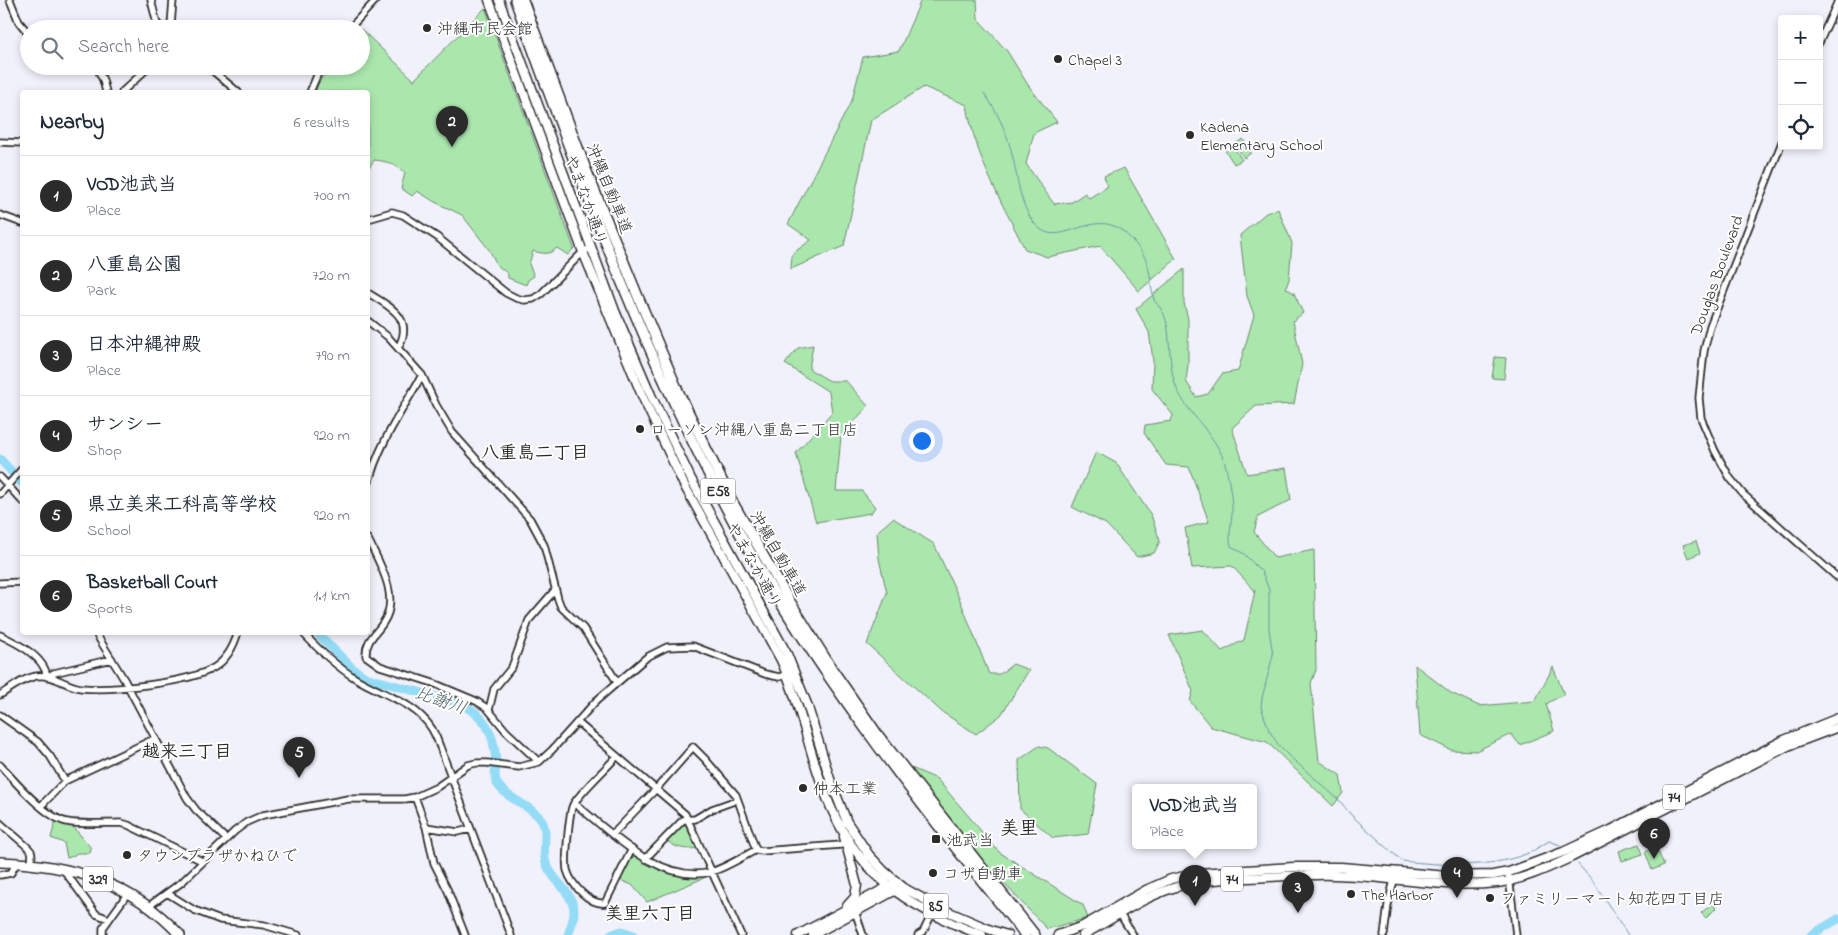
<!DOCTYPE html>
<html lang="en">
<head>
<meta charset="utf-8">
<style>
  :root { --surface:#fff; --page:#f2f2f3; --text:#1f2937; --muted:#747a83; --line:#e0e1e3; --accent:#2b2b2b }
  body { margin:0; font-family:"Indie Flower","Klee One",sans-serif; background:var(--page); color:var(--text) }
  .controls { position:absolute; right:15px; top:15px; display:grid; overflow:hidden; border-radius:5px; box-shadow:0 2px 8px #0003 }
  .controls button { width:45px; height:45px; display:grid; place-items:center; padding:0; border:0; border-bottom:1px solid var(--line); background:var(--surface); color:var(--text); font:25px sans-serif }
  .you { position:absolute; left:921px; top:440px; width:18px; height:18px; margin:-12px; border:4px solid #fff; border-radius:50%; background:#1a73e8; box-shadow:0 0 0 8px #1a73e833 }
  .badge { display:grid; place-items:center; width:32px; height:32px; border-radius:50%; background:var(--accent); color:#fff; font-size:16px; font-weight:700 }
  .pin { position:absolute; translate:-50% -41px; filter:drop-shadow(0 1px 2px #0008) }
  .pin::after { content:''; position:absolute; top:26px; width:18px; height:15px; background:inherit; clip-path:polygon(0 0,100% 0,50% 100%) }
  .popup { position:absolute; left:1132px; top:784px; width:125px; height:65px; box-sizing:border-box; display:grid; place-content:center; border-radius:5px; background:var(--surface); filter:drop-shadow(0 1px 4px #0005); font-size:16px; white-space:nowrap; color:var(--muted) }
  .popup b { font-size:19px; color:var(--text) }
  .popup::after { content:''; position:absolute; left:50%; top:100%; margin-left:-10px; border:10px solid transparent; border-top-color:var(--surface) }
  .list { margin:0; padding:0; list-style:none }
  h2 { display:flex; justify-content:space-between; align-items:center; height:65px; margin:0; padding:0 20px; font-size:21px }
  h2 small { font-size:16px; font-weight:400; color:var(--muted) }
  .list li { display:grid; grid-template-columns:32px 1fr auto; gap:15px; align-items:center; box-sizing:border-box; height:80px; padding:0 20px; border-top:1px solid var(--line) }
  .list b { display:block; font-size:19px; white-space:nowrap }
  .list p { margin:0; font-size:16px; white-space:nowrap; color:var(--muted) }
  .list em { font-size:16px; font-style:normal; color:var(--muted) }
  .icon { flex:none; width:28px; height:28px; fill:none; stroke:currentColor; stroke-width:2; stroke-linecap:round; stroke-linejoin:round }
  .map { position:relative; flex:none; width:1838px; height:935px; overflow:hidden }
  .search { position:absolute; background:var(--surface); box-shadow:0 2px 8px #0003; left:20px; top:20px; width:350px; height:55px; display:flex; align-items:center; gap:12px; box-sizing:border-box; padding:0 18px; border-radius:28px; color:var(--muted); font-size:19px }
  .panel { position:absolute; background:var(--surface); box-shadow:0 2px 8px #0003; left:20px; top:90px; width:350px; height:545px; border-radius:5px }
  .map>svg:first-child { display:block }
  .green { fill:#aae7ad; stroke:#6a896c }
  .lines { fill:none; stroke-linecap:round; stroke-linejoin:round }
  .stream { stroke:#6a95a5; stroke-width:1 }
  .river { stroke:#94dbf6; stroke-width:9 }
  .minor-casing { stroke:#2b2b2b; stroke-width:9 }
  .major-casing { stroke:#2b2b2b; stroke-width:11 }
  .highway-casing { stroke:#2b2b2b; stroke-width:12 }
  .minor { stroke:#fff; stroke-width:5.5 }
  .major { stroke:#fff; stroke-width:8 }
  .highway { stroke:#fff; stroke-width:9 }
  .poi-dot { fill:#2b2b2b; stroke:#fff; stroke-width:2 }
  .labels { text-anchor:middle; stroke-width:4; stroke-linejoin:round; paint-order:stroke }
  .shield { fill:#fff; stroke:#6b6b6b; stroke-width:1 }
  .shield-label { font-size:15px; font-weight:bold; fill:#2b2b2b }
  .poi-label { font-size:16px; fill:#2b2b2b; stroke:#fff; text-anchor:start }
  .street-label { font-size:16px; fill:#2b2b2b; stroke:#fff }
  .neighbourhood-label { font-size:18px; font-weight:bold; fill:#2b2b2b; stroke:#fff }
  .water-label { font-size:18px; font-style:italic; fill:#4a6068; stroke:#fff }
  .quarter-label { font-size:19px; font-weight:bold; fill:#2b2b2b; stroke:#fff }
</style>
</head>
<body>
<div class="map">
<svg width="1838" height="935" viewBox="0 0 1838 935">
  <rect width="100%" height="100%" fill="#f1f1fb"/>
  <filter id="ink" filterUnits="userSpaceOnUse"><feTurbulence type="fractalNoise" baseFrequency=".02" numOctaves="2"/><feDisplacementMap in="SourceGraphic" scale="10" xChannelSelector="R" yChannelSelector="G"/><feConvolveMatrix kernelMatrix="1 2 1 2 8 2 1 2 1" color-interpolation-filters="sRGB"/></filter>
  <g filter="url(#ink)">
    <!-- green -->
    <path class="green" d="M921 0H977L978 19 1007 51 1028 85 1057 122 1034 133 1026 164 1054 204 1072 202 1085 193 1089 198 1107 187 1104 176 1124 168 1176 259 1139 291 1100 246 1047 257 1025 249C1002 203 975 157 967 105L924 87 871 120 844 246 791 269 792 254 811 240 788 224 852 100 863 57 899 51Z
      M485 8 574 248 568 255 557 248C549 255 544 254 533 251L529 264 534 276 528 280 526 285 508 278V274L497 265 490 251 462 215 435 202 417 191 412 196 401 188 405 173C395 164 387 161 374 160L368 169V92H316L317 86 329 66H361V29L414 80Z
      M1243 139 1251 153 1244 158 1235 144Z
      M1233 146 1242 160 1234 164 1225 150Z
      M1278 209 1292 243 1289 279 1286 288 1294 293 1303 313 1293 321 1302 364 1294 404 1256 406 1232 428 1247 474 1286 468 1291 500 1258 517 1254 532 1275 558 1314 550 1316 670 1311 683 1319 761 1340 775 1343 793 1333 806 1267 742 1211 727 1190 701 1193 691 1169 635 1203 630 1222 651 1244 640 1255 591 1232 566 1192 568 1185 528 1209 522 1189 467 1166 465 1144 433 1145 425 1171 421 1173 415 1152 389 1153 360 1149 332 1136 309 1184 269V303L1188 319V365L1186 381 1196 397 1208 394 1222 374 1238 371 1254 315 1247 296 1240 235 1266 213Z
      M813 345 809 369 830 381H846L868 406 841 436 836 491H862L875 507 871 513 816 522 796 453 832 412 829 392 785 364 798 348Z
      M1495 357 1506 358 1504 379 1492 378Z
      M1096 452 1116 463 1151 515 1160 541 1154 553 1137 557 1106 524 1072 507Z
      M893 518 934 544 960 600 989 674H1000L1013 664 1029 670 1001 715 976 734 942 712 867 644 887 593 879 559 877 532Z
      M1696 541 1700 553 1688 558 1683 545Z
      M1415 665 1451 693 1479 706 1535 701 1553 667 1564 694 1546 704 1554 731 1520 745 1511 734 1476 751 1451 750 1420 735Z
      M1039 746 1048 748 1097 784 1088 834 1053 838 1020 809 1019 760Z
      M909 767 937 779 999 852 1083 905 1088 918 1047 929 977 855Z
      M56 819 71 824 91 848 90 853H77L73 856 67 858 64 843 51 838Z
      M686 819 700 848C685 850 675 849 664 838Z
      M1639 844 1643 854 1622 861 1619 851Z
      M1656 847 1664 865 1652 870 1645 852Z
      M632 849 665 869 713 874 647 902 632 885 618 879Z
      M1712 904 1716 908 1706 918 1701 913Z"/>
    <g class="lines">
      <!-- stream -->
      <path class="stream" d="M984 93C998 112 1008 135 1013 158 1018 180 1020 205 1034 223 1058 254 1091 205 1124 232 1133 240 1146 255 1148 266 1151 277 1151 289 1154 300 1156 303 1159 306 1161 309 1165 315 1167 323 1168 330 1170 347 1170 372 1176 387 1188 416 1218 435 1226 467 1229 481 1232 497 1232 512 1232 523 1228 535 1231 546L1244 554 1262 572 1269 590V629L1273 655 1262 698 1261 707 1269 730 1279 746 1288 755 1339 800 1352 816 1402 861C1442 865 1487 869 1526 854 1535 851 1541 845 1549 841L1560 845
        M1578 864 1593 881 1628 935"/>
      <!-- river -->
      <path class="river" d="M0 459 22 483
        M316 632 352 668 365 677 458 703C486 715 494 732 496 762 496 769 494 775 496 782 506 799 527 803 540 818 550 831 541 848 546 863 551 879 569 889 573 905 576 915 571 926 568 935
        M610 935 622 931 633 935
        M1811 935 1838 919"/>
      <!-- minor casing -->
      <g class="minor-casing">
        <path id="minor" d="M10 0 19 22 29 34
          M151 0 157 24 164 29
          M165 29 171 25 173 0
          M349 29 376 0
          M1819 43 1838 1
          M96 66 103 80 106 92
          M207 66 238 92
          M122 92 150 66
          M310 92 321 66
          M0 142 22 143
          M1782 142 1710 326 1704 351 1699 398 1701 418 1715 451 1730 478 1743 494 1838 578
          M0 215 22 223
          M368 219 392 212 403 215 437 237 506 293 516 298 524 300 533 299 541 294 583 252 591 248
          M368 293C390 307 415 318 398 348
          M368 321 388 337 422 375 436 405 452 432 530 519 544 545 558 599 561 607 583 628 617 682
          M0 477 22 501
          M368 485C378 445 402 411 422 375
          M0 494 22 469
          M368 539C379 563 401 597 383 623 376 634 365 641 366 656L380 666 433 683 476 701 487 708 506 731 539 762
          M0 583 22 582
          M95 632 125 681 187 798 196 810 226 839
          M302 632C318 649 336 666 355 678 381 694 415 702 432 729 435 734 438 741 440 747L511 935
          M0 635C17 643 45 657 47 677L54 673 112 659
          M0 695C11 688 24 678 37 676 53 674 66 686 81 688 111 691 190 683 215 667 227 659 234 646 238 632
          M489 710 494 689 512 667 529 620 555 590
          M0 715 38 742 50 756 65 781
          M577 722 685 814 741 935
          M617 756C606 769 581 791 573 805 569 812 565 861 567 870 571 884 589 905 605 903L632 849
          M0 765C14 781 46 818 67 822 81 825 106 823 121 823L128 825 202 861
          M415 797 426 827 434 863 448 891 465 935
          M574 803C611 832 660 885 711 872 727 867 742 857 756 850L762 851 841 845 845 843
          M41 806 65 781 154 739
          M0 823C5 828 30 848 31 851 33 855 31 859 31 863
          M426 827 458 832 470 829
          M613 834 656 789 693 747 705 759 736 795 756 850
          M645 859 683 820 695 819 712 809 737 800
          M63 869 96 914 109 919
          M0 875 11 873 17 862
          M1509 877 1516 935
          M167 893 194 910 220 920 264 925 298 935
          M149 906 182 882 235 831 247 822 263 815 348 799H405L415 797 437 787 468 765 476 763H487L519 767 539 762 552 750 596 701 647 657 667 647 693 646 765 674 779 677 791 674
          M1118 911 1133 935
          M853 912 857 917 863 935
          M103 935V928L128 893
          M918 935 923 932 932 914
          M1384 935 1388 905 1395 876"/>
      </g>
      <!-- major casing -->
      <g class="major-casing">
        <path id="major" d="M489 0 583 252 643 398 683 483 781 660C800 703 808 749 825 793 855 873 905 907 982 935
          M499 0 615 311 651 395 691 479 787 654 807 704 830 779 847 822 869 855 884 871 904 888 940 908 991 930 1007 935
          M844 837 857 885 855 897 847 906
          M798 935 891 885
          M813 935 894 891 896 887
          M1058 935 1083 926 1146 890 1171 879 1198 873 1294 867H1341L1448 876 1493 875 1509 872 1563 852 1611 830 1784 740 1838 718
          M1083 935C1113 919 1141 898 1173 888 1197 880 1223 879 1248 878 1277 877 1306 874 1335 875 1389 876 1443 889 1497 883 1523 880 1548 868 1572 857L1788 746 1838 727"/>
      </g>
      <!-- highway casing -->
      <g class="highway-casing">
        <path id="highway" d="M515 0C582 186 652 378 749 550 827 687 926 812 1025 935
          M523 0 587 172 639 299 679 393 732 501 789 600 832 669 878 735 1035 935
          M0 862C70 864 131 882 180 935"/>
      </g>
      <!-- minor -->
      <use href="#minor" class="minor"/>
      <!-- major -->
      <use href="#major" class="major"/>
      <!-- highway -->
      <use href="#highway" class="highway"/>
    </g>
  </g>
  <!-- markers -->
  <g class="poi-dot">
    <circle cx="427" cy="28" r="5"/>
    <circle cx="1058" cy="59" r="5"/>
    <circle cx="1190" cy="135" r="5"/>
    <circle cx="640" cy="429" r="5"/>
    <circle cx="803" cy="788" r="5"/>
    <rect x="931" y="834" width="10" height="10" rx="2.5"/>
    <circle cx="127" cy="855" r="5"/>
    <circle cx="933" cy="873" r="5"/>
    <circle cx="1351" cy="894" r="5"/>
    <circle cx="1490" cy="898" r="5"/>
  </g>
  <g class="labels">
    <!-- shield labels -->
    <g class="shield">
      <rect x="700.5" y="478.5" width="35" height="25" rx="4"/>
      <rect x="1663" y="784.5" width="22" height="25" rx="4"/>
      <rect x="83" y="866.5" width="30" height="25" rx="4"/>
      <rect x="1221" y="866.5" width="22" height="25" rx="4"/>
      <rect x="923.5" y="893.5" width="25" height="25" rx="4"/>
    </g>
    <g class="shield-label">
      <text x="718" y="496">E58</text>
      <text x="1674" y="802">74</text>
      <text x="98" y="884">329</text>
      <text x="1232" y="884">74</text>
      <text x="936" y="911">85</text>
    </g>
    <!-- poi labels -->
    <g class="poi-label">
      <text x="437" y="34">沖縄市民会館</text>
      <text x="1068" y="65">Chapel 3</text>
      <text x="1200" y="132">Kadena<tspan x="1200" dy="18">Elementary School</tspan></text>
      <text x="650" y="435">ローソン沖縄八重島二丁目店</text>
      <text x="813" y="794">仲本工業</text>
      <text x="946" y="845">池武当</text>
      <text x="137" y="861">タウンプラザかねひで</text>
      <text x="943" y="879">コザ自動車</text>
      <text x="1361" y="900">The Harbor</text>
      <text x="1500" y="904">ファミリーマート知花四丁目店</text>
    </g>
    <!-- street labels -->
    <g class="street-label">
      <text transform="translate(610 188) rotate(68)" y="6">沖縄自動車道</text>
      <text transform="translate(587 200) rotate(70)" y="6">やまなか通り</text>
      <text transform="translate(1716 275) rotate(-70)" y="6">Douglas Boulevard</text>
      <text transform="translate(779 553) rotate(60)" y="6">沖縄自動車道</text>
      <text transform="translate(755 565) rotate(61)" y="6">やまなか通り</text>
    </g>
    <!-- neighbourhood labels -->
    <g class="neighbourhood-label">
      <text x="535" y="458">八重島二丁目</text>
      <text x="187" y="757">越来三丁目</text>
      <text x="650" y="919">美里六丁目</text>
    </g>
    <!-- water labels -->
    <g class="water-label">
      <text transform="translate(441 700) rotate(19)" y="6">比謝川</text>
    </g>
    <!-- quarter labels -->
    <g class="quarter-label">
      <text x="1019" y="834">美里</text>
    </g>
  </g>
</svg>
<div class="controls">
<button>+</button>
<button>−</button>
<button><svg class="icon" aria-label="locate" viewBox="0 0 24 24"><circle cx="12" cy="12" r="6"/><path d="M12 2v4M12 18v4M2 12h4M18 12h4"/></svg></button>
</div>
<div class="you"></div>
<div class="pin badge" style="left:1195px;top:906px">1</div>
<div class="popup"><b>VOD池武当</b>Place</div>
<div class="pin badge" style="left:452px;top:147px">2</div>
<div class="pin badge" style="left:1298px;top:913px">3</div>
<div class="pin badge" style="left:1457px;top:898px">4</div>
<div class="pin badge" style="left:299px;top:778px">5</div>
<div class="pin badge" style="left:1654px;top:859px">6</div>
<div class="search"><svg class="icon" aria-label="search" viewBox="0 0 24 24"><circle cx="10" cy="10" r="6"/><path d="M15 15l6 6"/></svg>Search here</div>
<section class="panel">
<h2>Nearby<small>6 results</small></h2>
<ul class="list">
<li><span class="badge">1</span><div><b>VOD池武当</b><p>Place</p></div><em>700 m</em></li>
<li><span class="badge">2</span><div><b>八重島公園</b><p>Park</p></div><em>720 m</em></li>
<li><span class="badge">3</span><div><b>日本沖縄神殿</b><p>Place</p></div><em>790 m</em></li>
<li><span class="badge">4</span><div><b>サンシー</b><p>Shop</p></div><em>920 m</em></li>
<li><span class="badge">5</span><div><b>県立美来工科高等学校</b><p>School</p></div><em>920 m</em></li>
<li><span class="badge">6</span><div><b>Basketball Court</b><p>Sports</p></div><em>1.1 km</em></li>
</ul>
</section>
</div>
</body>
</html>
